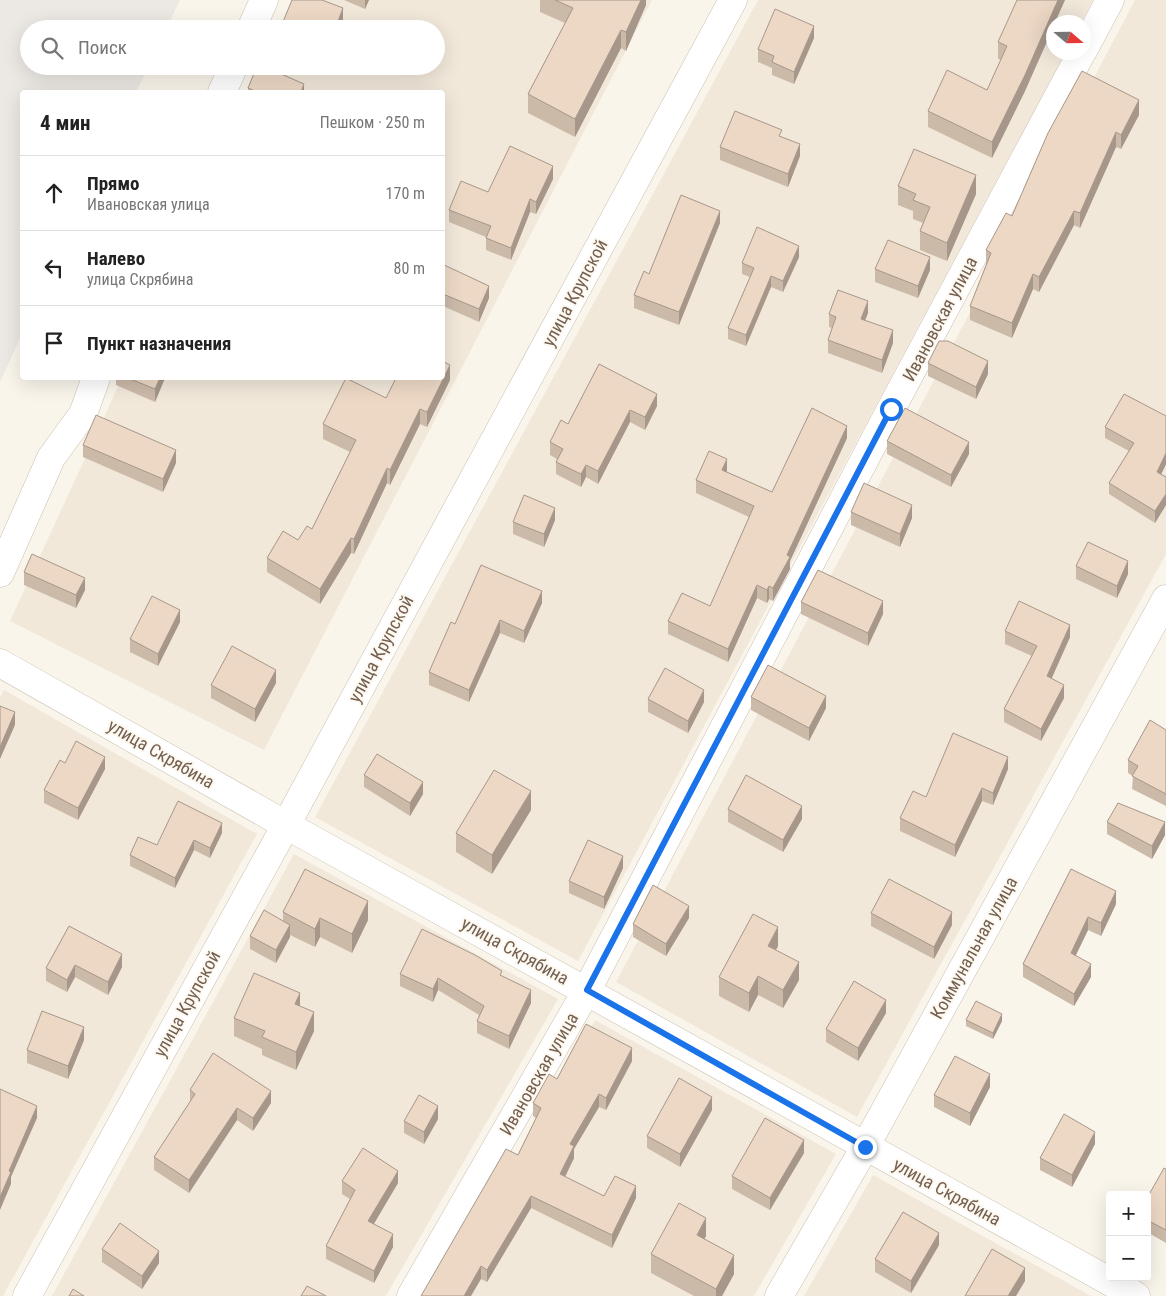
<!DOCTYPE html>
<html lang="ru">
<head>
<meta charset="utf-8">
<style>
  :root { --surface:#fff; --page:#f6f6f6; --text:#222; --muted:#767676; --line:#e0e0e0 }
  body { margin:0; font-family:"Roboto Condensed",sans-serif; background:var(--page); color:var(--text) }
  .controls { position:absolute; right:15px; bottom:15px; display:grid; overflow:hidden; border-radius:5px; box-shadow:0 5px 20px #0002 }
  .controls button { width:45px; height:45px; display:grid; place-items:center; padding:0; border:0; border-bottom:1px solid var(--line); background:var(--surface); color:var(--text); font:25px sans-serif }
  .compass { position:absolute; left:1046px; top:15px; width:45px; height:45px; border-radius:50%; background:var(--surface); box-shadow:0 5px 20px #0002; rotate:110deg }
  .stop { position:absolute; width:15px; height:15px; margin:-11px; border:4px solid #1a73e8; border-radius:50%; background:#fff }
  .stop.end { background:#1a73e8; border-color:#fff; box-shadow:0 1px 5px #0008 }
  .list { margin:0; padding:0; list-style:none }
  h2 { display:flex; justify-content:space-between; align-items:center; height:65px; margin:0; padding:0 20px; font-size:21px }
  h2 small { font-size:16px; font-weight:400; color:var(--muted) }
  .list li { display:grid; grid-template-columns:32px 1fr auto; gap:15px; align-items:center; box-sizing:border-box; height:75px; padding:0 20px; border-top:1px solid var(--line) }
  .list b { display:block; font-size:19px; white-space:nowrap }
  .list p { margin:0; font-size:16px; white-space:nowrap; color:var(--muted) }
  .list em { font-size:16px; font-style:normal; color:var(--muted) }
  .icon { flex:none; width:28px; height:28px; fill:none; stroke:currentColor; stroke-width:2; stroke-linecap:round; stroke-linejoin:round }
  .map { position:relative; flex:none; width:1166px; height:1296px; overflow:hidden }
  .search { position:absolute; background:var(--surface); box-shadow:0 5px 20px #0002; left:20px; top:20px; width:425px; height:55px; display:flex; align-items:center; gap:12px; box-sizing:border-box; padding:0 18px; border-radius:28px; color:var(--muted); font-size:19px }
  .panel { position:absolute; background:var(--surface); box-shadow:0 5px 20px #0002; left:20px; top:90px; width:425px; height:290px; border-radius:5px }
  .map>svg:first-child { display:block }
  .residential { fill:#f1e8da }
  .industrial { fill:#ece8e3 }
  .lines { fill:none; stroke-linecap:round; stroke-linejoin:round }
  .minor-casing { stroke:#ccbeb1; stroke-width:29 }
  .minor { stroke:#fff; stroke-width:28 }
  .wall { fill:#ccbaa9 }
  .shaded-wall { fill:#a6978a }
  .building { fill:#edd8c5; stroke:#a6978a }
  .route { stroke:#1a73e8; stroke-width:6 }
  .labels { text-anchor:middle; stroke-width:4; stroke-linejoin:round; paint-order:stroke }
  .street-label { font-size:18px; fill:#735f50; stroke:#fdf9f1 }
</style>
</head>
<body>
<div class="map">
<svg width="1166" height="1296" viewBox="0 0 1166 1296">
  <rect width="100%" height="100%" fill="#faf5eb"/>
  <!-- residential -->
  <path class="residential" d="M295 0H652L264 750 10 621 122 378H442V92H252L264 66H436V29H281Z
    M758 0H1093L1081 22H1054V52L1065 53 578 961 315 817Z
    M1135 0H1166V554L857 1117 616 982Z
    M4 690 257 834 3 1296H0V697Z
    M294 854 558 999 386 1296H52Z
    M595 1020 836 1154 754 1296H435Z
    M873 1175 1091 1296H804Z"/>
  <!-- industrial -->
  <path class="industrial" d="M0 0H180L166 29H29V66H149L136 92H22V334L0 382Z"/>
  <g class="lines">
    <!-- minor casing -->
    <g class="minor-casing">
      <path id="minor" d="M251 29 264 0
        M1084 49 1110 0
        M222 92 234 66
        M0 573 51 458 83 414 96 378
        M0 663 286 825 1136 1296
        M27 1296 286 825 733 0
        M411 1296 587 990 891 409 1082 52
        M779 1296 865 1147 1166 599"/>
    </g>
    <!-- minor -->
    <use href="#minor" class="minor"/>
  </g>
  <!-- wall -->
  <path class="wall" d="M344 0H369L365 9Z
    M540 0H646V5L626 51 621 48 575 137 528 113V94L565 23 540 12Z
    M1065 0 1055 22H1054L1025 91 992 158 928 127V111L987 90 1001 60 998 59V42Z
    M814 38 794 84 772 75V68L758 62V49Z
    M248 88 304 92H248Z
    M1139 115 1121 149 1116 147 1080 228 1074 225 1039 292 1033 289 1012 338 970 320V306L986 265V250L1012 216 1048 133Z
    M782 137 800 156 788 187 720 160V147Z
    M553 179 536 214 530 212 511 260 486 250V237L449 222V210L488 192Z
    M898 186 976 194 947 261 920 250V231L923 223 913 219V211L898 205Z
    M720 223 679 325 634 308V295L649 274Z
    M799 257 783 292 771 287 746 346 728 339V328L750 277 742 274V263Z
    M442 264 489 298 479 322 443 306 442 308Z
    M875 269 930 270 918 298 875 282Z
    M868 313 865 320 893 343 882 373 828 353V340L832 328 829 327V314Z
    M928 363 988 374 976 399 928 376Z
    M599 364 657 406 645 430 630 422 598 484 586 477 581 487 556 474V462L557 459 550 455V442L568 424Z
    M116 378H165L155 402 116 385Z
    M450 380 427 427 420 424 390 485 387 483 354 554 351 553 320 604 267 572V558L298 540 312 529 350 452 323 439V424L386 398Z
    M1166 416V464L1161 474 1166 477V505L1155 523 1109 494V483L1129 451 1105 438V427Z
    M847 438 790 561V569L773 601 769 599 767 603 757 598 728 662 668 634V621L710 606 749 517 696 493V480L727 472 772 492Z
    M887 441 969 454 951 487 887 454Z
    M83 445 176 463 163 492 83 457Z
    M851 512 912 518 900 547 851 525Z
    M555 520 544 547 513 534V522Z
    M1076 566 1128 574 1117 598 1076 579Z
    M24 572 85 590 76 608 24 585Z
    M801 602 883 614 868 646 801 614Z
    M542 603 524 643 500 633 469 702 429 685V672L455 624Z
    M180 622 158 666 130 652V639Z
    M1005 631 1070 637 1051 678 1064 698 1041 741 1004 722V709L1032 656 1005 644Z
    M276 683 255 722 211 698V685Z
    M751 697 826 708 809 741 751 710Z
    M648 699 704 702 688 733 648 712Z
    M1166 730V806L1132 789 1133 776 1128 773V760Z
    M65 763 105 769 78 820 44 803V790Z
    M1008 769 993 805 982 801 955 857 900 831V818Z
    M364 775 423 794 410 816 364 787Z
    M728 809 802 819 783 852 728 822Z
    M531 810 492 874 456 852V833Z
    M1107 822 1165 835 1152 859 1107 834Z
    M222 833 210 858 194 850 175 888 130 866V855L157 845Z
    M623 868 604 909 569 893V881Z
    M1071 869 1116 904 1101 936 1088 930 1076 955 1091 977 1074 1006 1023 977V964Z
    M283 912 368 920 352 953 320 937 315 947 290 935V937L276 963 250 949V936L283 921Z
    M871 913 952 925 934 959 871 926Z
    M689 918 666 956 633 937V924Z
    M69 926 122 967 108 995 75 977 67 992 46 981V968Z
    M778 946 776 950 799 980 783 1008 758 995 749 1012 719 996V977Z
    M400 974 502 976 531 1003 509 1049 477 1033V1021L479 1015 438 990 433 1002 400 986Z
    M300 1006 314 1031 296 1070 262 1055V1049L234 1036V1018Z
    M886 1013 858 1061 826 1042V1029Z
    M966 1020 1002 1021 993 1039 966 1026Z
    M84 1040 68 1079 27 1063V1050Z
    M632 1061 606 1110 599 1107 574 1149V1158L565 1177 604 1196 636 1198 612 1248 531 1208 487 1282 481 1279 421 1296 518 1155 536 1118 533 1116V1103L557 1079Z
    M990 1087 970 1126 934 1107V1095Z
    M190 1090 271 1103 253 1131 237 1120 189 1193 154 1170V1157L190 1102Z
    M712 1110 680 1167 647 1148V1136Z
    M438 1119 424 1144 404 1133V1121Z
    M1095 1144 1072 1187 1040 1170V1158Z
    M804 1153 770 1210 732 1189V1176Z
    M1166 1169V1243L1147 1232V1198Z
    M342 1181 398 1183 373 1224 393 1247 374 1283 326 1259V1246L350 1199 342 1194Z
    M706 1236 704 1239 734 1274 722 1296H694L651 1273V1254Z
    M939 1245 911 1293 875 1272V1259Z
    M102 1249 159 1263 142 1289 102 1262Z"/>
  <!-- shaded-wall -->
  <path class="shaded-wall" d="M365 0H369L365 9Z
    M641 0H646V5L626 51V32Z
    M1058 0H1065L1055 22H1054V26L1025 91 992 158V142Z
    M343 8V21L340 29H335Z
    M814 26V38L794 84V72Z
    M621 30V48L575 137V119Z
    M304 84V92H301Z
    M1139 100V115L1121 149V135Z
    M1116 132V147L1080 228V213Z
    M800 144V156L788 187V174Z
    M553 166V179L536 214V202Z
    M976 175V194L947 261V243Z
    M530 199V212L511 260V248Z
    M720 211V223L679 325V312Z
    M1074 211V225L1039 292V277Z
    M799 246V257L783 292V281Z
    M930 257V270L918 298V286Z
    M1033 274V289L1012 338V323Z
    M771 276V287L746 346V335Z
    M489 286V298L479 322V309Z
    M443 294V306L442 308V296Z
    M868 301V313L861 331V319Z
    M893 330V343L882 373V360Z
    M988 361V374L976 399V387Z
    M450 365V380L427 427V412Z
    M160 378H165L155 402V389Z
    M657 394V406L645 430V417Z
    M420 409V424L390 485V470Z
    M630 410V422L598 484V471Z
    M847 426V438L790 561V569L773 601V588L787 555Z
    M969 442V454L951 487V475Z
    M176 450V463L163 492V479Z
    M1166 453V464L1157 483V472Z
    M727 459V472L722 483V470Z
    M586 465V477L581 487V474Z
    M387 468V483L354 554V539Z
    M1166 494V505L1155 523V511Z
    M912 505V518L900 547V534Z
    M555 508V520L544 547V534Z
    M351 538V553L320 604V589Z
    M1128 561V574L1117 598V586Z
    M85 578V590L76 608V595Z
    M757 585V598L728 662V649Z
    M769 586V599L767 603V590Z
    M542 591V603L524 643V631Z
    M883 601V614L868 646V633Z
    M180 610V622L158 666V654Z
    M500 620V633L469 702V690Z
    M1070 625V637L1047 689V676Z
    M276 670V683L255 722V709Z
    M1064 685V698L1041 741V729Z
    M704 690V702L688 733V721Z
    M826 696V708L809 741V728Z
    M15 712V725L0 759V747Z
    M105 757V769L78 820V808Z
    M1008 757V769L993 805V793Z
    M423 782V794L410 816V803Z
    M982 788V801L955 857V845Z
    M531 791V810L492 874V855Z
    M802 806V819L783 852V840Z
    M1165 822V835L1152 859V846Z
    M222 823V833L210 858V848Z
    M194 840V850L175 888V878Z
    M623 856V868L604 909V897Z
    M1116 891V904L1101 936V923Z
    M368 901V920L352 953V934Z
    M689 906V918L666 956V944Z
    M952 912V925L934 959V947Z
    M1088 917V930L1071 965V953Z
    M320 918V937L315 947V929Z
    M290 925V937L276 963V950Z
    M778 927V946L768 964V946Z
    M122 954V967L108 995V982Z
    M799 962V980L783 1008V990Z
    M1091 964V977L1074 1006V994Z
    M75 965V977L67 992V980Z
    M758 976V995L749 1012V993Z
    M438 978V990L433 1002V989Z
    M531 990V1003L509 1049V1036Z
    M300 993V1012L295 1004Z
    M886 1000V1013L858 1061V1048Z
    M314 1012V1031L296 1070V1052Z
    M1002 1014V1021L993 1039V1033Z
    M84 1027V1040L68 1079V1066Z
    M632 1048V1061L606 1110V1098Z
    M990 1074V1087L970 1126V1113Z
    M271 1091V1103L253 1131V1118Z
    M599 1094V1107L574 1149V1158L560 1187V1174L570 1144Z
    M712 1097V1110L680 1167V1154Z
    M37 1106V1118L11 1177V1184L0 1210V1197L9 1171Z
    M438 1106V1119L424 1144V1132Z
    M237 1108V1120L189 1193V1180Z
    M1095 1132V1144L1072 1187V1175Z
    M804 1140V1153L770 1210V1198Z
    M398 1171V1183L368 1234V1221Z
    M636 1186V1198L612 1248V1235Z
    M531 1196V1208L487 1282V1270Z
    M706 1218V1236L697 1254V1235Z
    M939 1233V1245L911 1293V1281Z
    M393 1234V1247L374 1283V1271Z
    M159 1251V1263L142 1289V1276Z
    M734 1255V1274L722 1296H716V1289Z
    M481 1266V1279L471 1296H464Z
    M1025 1268V1281L1016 1296H1008Z"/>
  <!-- building -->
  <path class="building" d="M292 0H322L343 8 335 29H280Z
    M555 0H641L626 32 621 30 575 119 528 94 573 8Z
    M1017 0H1058L1025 75 992 142 928 111 947 70 987 90 1007 46 998 42Z
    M775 9 814 26 794 72 772 62 774 56 758 49Z
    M257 66H263L304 84 301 92H257L248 88Z
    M1082 71 1139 100 1121 135 1116 132 1080 213 1074 211 1039 277 1033 274 1012 323 970 306 991 253 986 250 1006 213 1012 216 1048 133Z
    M735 111 782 130 779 136 800 144 788 174 720 147Z
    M510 146 553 166 536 202 530 199 511 248 486 238 491 226 449 210 461 181 488 192Z
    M914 149 976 175 947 243 920 231 930 207 913 200 916 194 898 186Z
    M681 195 720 211 679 312 634 295 644 271 649 274Z
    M757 227 799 246 783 281 771 276 746 335 728 328 754 268 742 263Z
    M888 240 930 257 918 286 875 269Z
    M442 264 489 286 479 309 443 294 442 296Z
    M838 290 868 301 861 319 893 330 882 360 828 340 836 317 829 314Z
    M939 341H948L988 361 976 387 928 363Z
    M442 361 450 365 427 412 420 409 390 470 387 468 354 539 351 538 320 589 267 558 283 531 298 540 307 526 312 529 356 440 323 424 346 378 386 398 396 378H442Z
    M599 364 657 394 645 417 630 410 598 471 586 465 581 474 556 462 563 449 550 442 561 420 568 424Z
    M128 378H160L155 389Z
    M1124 394 1166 416V453L1157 472 1166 477V494L1155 511 1109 483 1134 443 1105 427Z
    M812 408 847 426 787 555 790 557 773 588 769 586 767 590 757 585 728 649 668 621 682 593 710 606 754 506 696 480 709 451 727 459 722 470 772 492Z
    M905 408 969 442 951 475 887 441Z
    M96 415 176 450 163 479 83 445Z
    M864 483 912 505 900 534 851 512Z
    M524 495 555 508 544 534 513 522Z
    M1088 542 1128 561 1117 586 1076 566Z
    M32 554 85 578 76 595 24 572Z
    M481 565 542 591 524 631 500 620 469 690 429 672 451 622 455 624Z
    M818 570 883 601 868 633 801 602Z
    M152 596 180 610 158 654 130 639Z
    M1019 601 1070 625 1047 676 1064 685 1041 729 1004 709 1037 646 1005 631Z
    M232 646 276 670 255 709 211 685Z
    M768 665 826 696 809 728 751 697Z
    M665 668 704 690 688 721 648 699Z
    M0 706 15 712 0 747Z
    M1150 720 1166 730V794L1132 776 1138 766 1128 760Z
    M953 733 1008 757 993 793 982 788 955 845 900 818 913 791 926 797Z
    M76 741 105 757 78 808 44 790 60 760 65 763Z
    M377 754 423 782 410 803 364 775Z
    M494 770 531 791 492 855 456 833Z
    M746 775 802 806 783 840 728 809Z
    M178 801 222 823 210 848 194 840 175 878 130 855 138 837 157 845Z
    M1118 803 1165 822 1152 846 1107 822Z
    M588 840 623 856 604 897 569 881Z
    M305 869 368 901 352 934 320 918 315 929 283 912Z
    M1071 869 1116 891 1101 923 1088 917 1071 953 1091 964 1074 994 1023 964Z
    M889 879 952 912 934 947 871 913Z
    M653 885 689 906 666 944 633 924Z
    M264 910 290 925 276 950 250 936Z
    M753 914 778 927 768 946 799 962 783 990 758 976 749 993 719 977Z
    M69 926 122 954 108 982 75 965 67 980 46 968Z
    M422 929 475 955 502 971 500 975 531 990 509 1036 477 1021 484 1006 438 978 433 989 400 974Z
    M254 973 300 993 295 1004 314 1012 296 1052 262 1037 265 1031 234 1018Z
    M854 981 886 1000 858 1048 826 1029Z
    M976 1001 1002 1014 993 1033 966 1020Z
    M42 1011 84 1027 68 1066 27 1050Z
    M586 1024 632 1048 606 1098 599 1094 570 1144 574 1146 560 1174 604 1196 615 1176 636 1186 612 1235 531 1196 487 1270 481 1266 464 1296H421L506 1149 518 1155 541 1108 533 1103 549 1074 557 1079Z
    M213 1053 271 1091 253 1118 237 1108 189 1180 154 1157 195 1094 190 1090Z
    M955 1056 990 1074 970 1113 934 1095Z
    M679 1078 712 1097 680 1154 647 1136Z
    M0 1089 37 1106 9 1171 11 1172 0 1197Z
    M419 1095 438 1106 424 1132 404 1121Z
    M1064 1114 1095 1132 1072 1175 1040 1158Z
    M765 1118 804 1140 770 1198 732 1176Z
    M363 1148 398 1171 368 1221 393 1234 374 1271 326 1246 355 1190 342 1181Z
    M1164 1168 1166 1169V1230L1147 1220V1198Z
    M679 1203 706 1218 697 1235 734 1255 716 1289 651 1254Z
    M903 1212 939 1233 911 1281 875 1259Z
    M120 1223 159 1251 142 1276 102 1249Z
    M992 1249 1025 1268 1008 1296H965Z
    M307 1286 326 1296H301Z
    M73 1289 84 1296H69Z"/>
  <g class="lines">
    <!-- route -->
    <path class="route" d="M865 1147 587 990 891 409"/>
  </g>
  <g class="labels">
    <!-- street labels -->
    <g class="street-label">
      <text transform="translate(575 293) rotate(-62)" y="6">улица Крупской</text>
      <text transform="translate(940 319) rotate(-62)" y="6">Ивановская улица</text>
      <text transform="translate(381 649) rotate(-62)" y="6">улица Крупской</text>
      <text transform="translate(161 754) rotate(30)" y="6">улица Скрябина</text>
      <text transform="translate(974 948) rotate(-61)" y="6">Коммунальная улица</text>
      <text transform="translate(515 951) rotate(29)" y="6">улица Скрябина</text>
      <text transform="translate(187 1004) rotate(-61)" y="6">улица Крупской</text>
      <text transform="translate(539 1074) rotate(-60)" y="6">Ивановская улица</text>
      <text transform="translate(947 1192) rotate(29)" y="6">улица Скрябина</text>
    </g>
  </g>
</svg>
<div class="controls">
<button>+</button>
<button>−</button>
</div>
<svg class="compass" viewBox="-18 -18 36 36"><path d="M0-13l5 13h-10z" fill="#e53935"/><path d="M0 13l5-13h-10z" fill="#767676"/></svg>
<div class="stop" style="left:891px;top:409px"></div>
<div class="stop end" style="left:865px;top:1147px"></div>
<div class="search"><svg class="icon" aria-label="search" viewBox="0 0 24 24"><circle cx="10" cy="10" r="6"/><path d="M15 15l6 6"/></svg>Поиск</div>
<section class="panel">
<h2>4 мин<small>Пешком · 250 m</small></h2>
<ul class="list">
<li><svg class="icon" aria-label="ahead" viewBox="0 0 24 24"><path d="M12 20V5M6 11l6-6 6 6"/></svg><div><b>Прямо</b><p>Ивановская улица</p></div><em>170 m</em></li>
<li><svg class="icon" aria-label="left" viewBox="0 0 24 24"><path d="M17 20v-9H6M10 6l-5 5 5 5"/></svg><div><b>Налево</b><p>улица Скрябина</p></div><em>80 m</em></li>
<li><svg class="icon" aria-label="arrive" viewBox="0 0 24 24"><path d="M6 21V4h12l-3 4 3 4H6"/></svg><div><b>Пункт назначения</b></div></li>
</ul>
</section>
</div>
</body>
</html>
